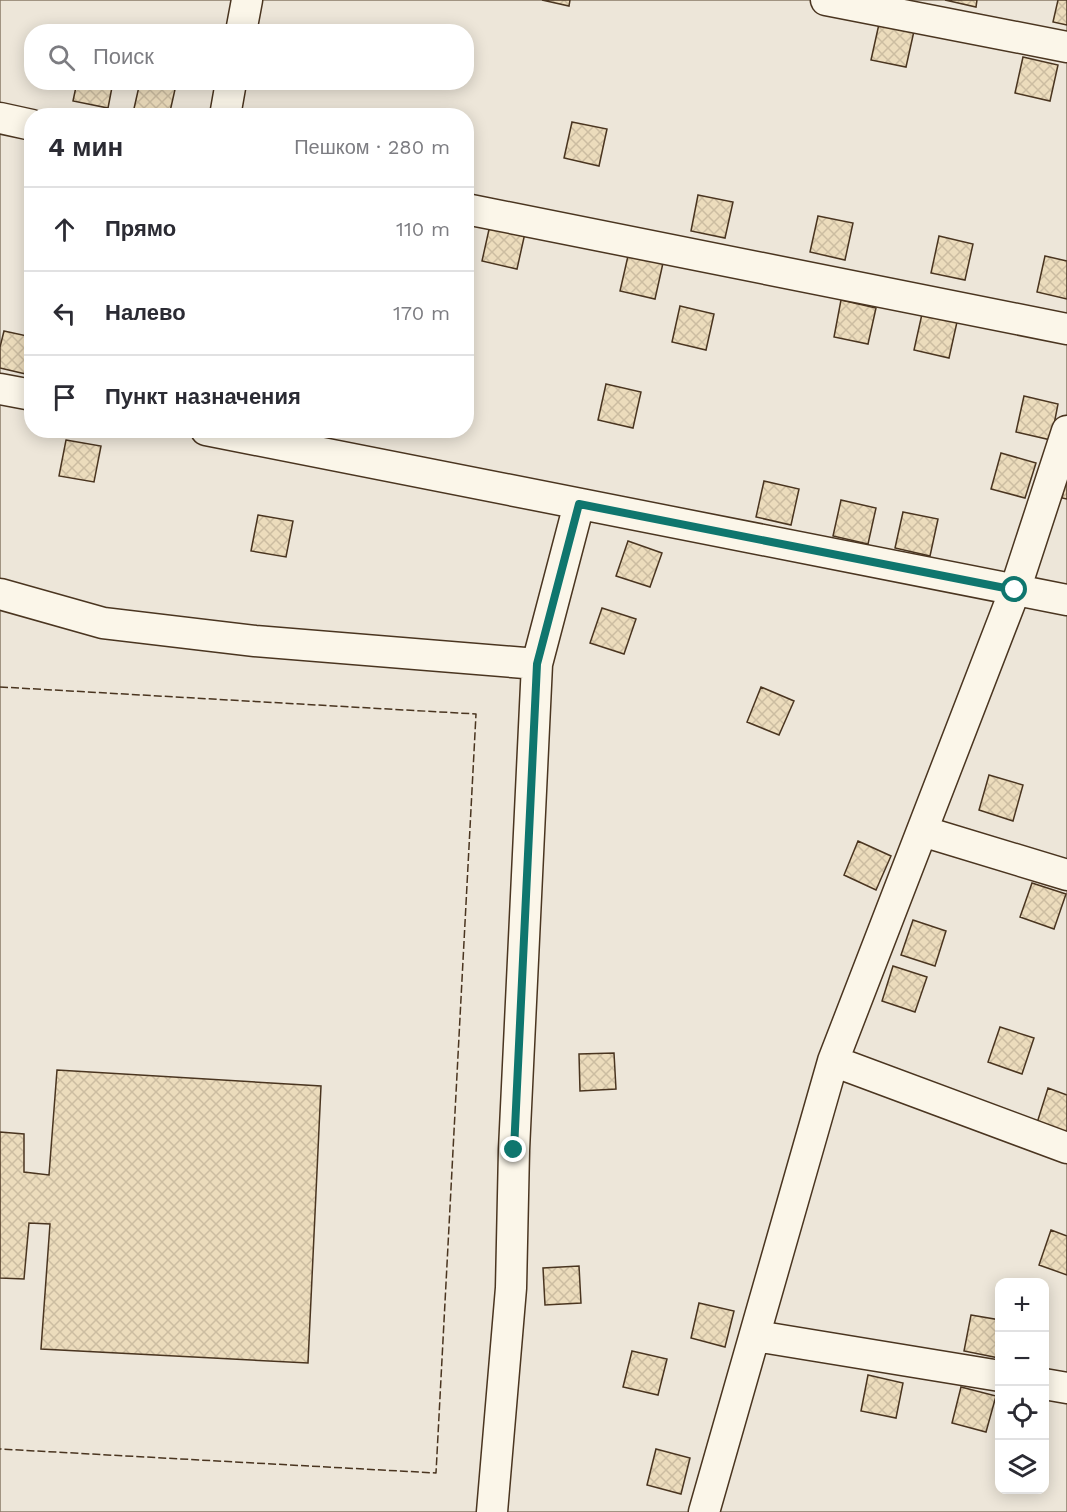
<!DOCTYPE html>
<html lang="ru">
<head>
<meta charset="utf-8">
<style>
  :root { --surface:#fff; --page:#f7f7f7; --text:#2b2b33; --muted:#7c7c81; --line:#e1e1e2 }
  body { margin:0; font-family:"Work Sans",sans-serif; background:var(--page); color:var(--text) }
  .controls { position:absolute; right:18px; bottom:18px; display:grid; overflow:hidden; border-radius:12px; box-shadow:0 3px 15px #0003 }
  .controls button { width:54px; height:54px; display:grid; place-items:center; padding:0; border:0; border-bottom:2px solid var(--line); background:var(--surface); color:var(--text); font:30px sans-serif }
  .stop { position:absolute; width:18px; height:18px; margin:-14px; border:4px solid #0f766e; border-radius:50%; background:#fff }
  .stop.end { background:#0f766e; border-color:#fff; box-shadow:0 2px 6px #0008 }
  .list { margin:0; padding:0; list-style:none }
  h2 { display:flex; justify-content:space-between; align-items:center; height:78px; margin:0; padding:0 24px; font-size:26px }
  h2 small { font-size:20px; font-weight:400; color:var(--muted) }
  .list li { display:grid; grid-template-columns:39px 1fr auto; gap:18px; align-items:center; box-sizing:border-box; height:84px; padding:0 24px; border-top:2px solid var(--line) }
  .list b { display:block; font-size:22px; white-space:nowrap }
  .list em { font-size:20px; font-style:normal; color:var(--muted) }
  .icon { flex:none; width:33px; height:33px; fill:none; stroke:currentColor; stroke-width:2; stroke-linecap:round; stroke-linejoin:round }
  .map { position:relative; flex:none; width:1067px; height:1512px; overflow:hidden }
  .search { position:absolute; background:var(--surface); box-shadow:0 3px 15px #0003; left:24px; top:24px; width:450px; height:66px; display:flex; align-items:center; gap:15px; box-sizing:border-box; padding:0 21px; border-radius:24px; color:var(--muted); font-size:22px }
  .panel { position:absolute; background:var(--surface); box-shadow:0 3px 15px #0003; left:24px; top:108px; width:450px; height:330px; border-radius:24px }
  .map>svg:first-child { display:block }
  .garden { fill:#ede6d9; stroke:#887966; stroke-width:1.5; fill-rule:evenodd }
  .building { fill:url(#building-cross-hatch); stroke:#4a3520; stroke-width:1.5 }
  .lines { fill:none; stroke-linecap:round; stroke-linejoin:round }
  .minor-casing { stroke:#4a3520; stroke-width:33 }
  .minor { stroke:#fbf6e9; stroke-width:30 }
  .fence { stroke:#4a3520; stroke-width:1.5; stroke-dasharray:8 3; stroke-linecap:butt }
  .route { stroke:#0f766e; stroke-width:8 }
</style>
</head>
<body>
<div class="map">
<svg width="1067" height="1512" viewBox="0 0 1067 1512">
  <defs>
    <pattern id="building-cross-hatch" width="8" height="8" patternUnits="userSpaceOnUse" patternTransform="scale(1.5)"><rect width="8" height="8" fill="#ecdcbc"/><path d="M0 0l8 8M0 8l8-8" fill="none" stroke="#ccbda1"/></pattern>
  </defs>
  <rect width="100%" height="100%" fill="#fbf6e9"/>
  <!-- garden -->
  <path class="garden" d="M0 0H1067V1512H0ZM32 32H466V82H32ZM32 116H466V430H32ZM1000 1282H1044V1490H1000Z"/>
  <!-- building -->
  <path class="building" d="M542 0H570L569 6Z
    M945 0H977L976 7Z
    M1058 0H1067V25L1053 22Z
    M879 24 914 31 906 67 871 60Z
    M1023 57 1058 65 1050 101 1015 93Z
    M77 82H113L108 108 73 101Z
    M140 82H167L176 85 169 116H145L133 113Z
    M572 122 607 129 599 166 564 158Z
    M698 195 733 202 725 238 691 231Z
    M818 216 853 223 845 260 810 252Z
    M490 225 525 233 517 269 482 261Z
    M939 236 973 244 965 280 931 273Z
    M628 256 663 263 655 299 620 291Z
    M1045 256 1067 261V299L1037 292Z
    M841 300 876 308 868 344 834 337Z
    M680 306 714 314 706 350 672 342Z
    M922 314 957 322 949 358 914 350Z
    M4 331 32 337 30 375 0 368V347Z
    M606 384 641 392 633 428 598 420Z
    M1024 396 1058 404 1051 440 1016 432Z
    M66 440 101 446 94 482 59 476Z
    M1001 453 1036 463 1025 498 991 489Z
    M1067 474V499L1062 498Z
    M764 481 799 489 791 525 756 517Z
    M841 500 876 508 868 544 833 536Z
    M903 512 938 519 930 556 895 548Z
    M258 515 293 521 286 557 251 551Z
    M628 541 662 553 650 587 616 576Z
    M602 608 636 619 624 654 590 643Z
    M761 687 794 701 779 735 747 722Z
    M989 775 1023 785 1013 821 979 810Z
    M858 841 891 856 876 890 844 875Z
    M1032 883 1066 894 1054 929 1020 917Z
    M913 920 946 931 935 966 901 955Z
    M893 966 927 977 915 1012 882 1001Z
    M1000 1027 1034 1038 1022 1074 988 1062Z
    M614 1053 616 1089 580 1091 579 1054Z
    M57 1070 321 1086 308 1363 41 1349 50 1224 29 1223 24 1279 0 1278V1132L24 1134V1172L49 1175Z
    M1048 1088 1067 1095V1133L1037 1123Z
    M1051 1230 1067 1236V1275L1039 1265Z
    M579 1266 581 1303 545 1305 543 1268Z
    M699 1303 734 1311 725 1347 691 1338Z
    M971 1315 1000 1320 999 1358 964 1351Z
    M632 1351 667 1359 658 1395 623 1387Z
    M868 1375 903 1383 896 1418 861 1411Z
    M961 1387 996 1396 986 1432 952 1423Z
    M656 1449 690 1458 681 1494 647 1485Z"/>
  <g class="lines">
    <!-- minor casing -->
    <g class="minor-casing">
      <path id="minor" d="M826 0 1067 47
        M241 32 247 0
        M225 116 231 82
        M0 118 32 125
        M466 209 1067 329
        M0 389 32 395
        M206 430 1067 600
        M0 594 103 623 255 641 537 664
        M922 831 1067 875
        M833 1061 1067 1148
        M756 1336 1000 1376
        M1044 1384 1067 1388
        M492 1512 511 1288 514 1150 537 664 579 504
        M704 1512 833 1061 1015 590 1067 431"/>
    </g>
    <!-- minor -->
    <use href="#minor" class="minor"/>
    <!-- fence -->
    <path class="fence" d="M0 687 476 714 436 1473 0 1449"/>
  </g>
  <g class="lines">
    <!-- route -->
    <path class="route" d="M514 1150 537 664 579 504 1015 590"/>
  </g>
</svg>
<div class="controls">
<button>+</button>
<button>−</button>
<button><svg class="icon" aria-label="locate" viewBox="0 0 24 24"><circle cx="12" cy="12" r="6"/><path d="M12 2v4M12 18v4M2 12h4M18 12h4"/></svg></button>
<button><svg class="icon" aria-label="layers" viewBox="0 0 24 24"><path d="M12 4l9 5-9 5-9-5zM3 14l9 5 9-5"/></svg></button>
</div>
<div class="stop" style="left:1015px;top:590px"></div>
<div class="stop end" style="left:514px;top:1150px"></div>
<div class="search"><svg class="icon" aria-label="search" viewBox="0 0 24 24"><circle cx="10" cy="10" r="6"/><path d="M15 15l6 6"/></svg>Поиск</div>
<section class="panel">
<h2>4 мин<small>Пешком · 280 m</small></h2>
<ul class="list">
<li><svg class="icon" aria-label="ahead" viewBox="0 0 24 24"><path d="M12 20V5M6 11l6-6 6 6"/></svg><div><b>Прямо</b></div><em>110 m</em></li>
<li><svg class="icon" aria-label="left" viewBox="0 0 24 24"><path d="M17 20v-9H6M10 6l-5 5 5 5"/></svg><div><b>Налево</b></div><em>170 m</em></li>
<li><svg class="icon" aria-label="arrive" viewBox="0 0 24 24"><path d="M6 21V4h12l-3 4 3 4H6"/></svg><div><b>Пункт назначения</b></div></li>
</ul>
</section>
</div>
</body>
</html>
